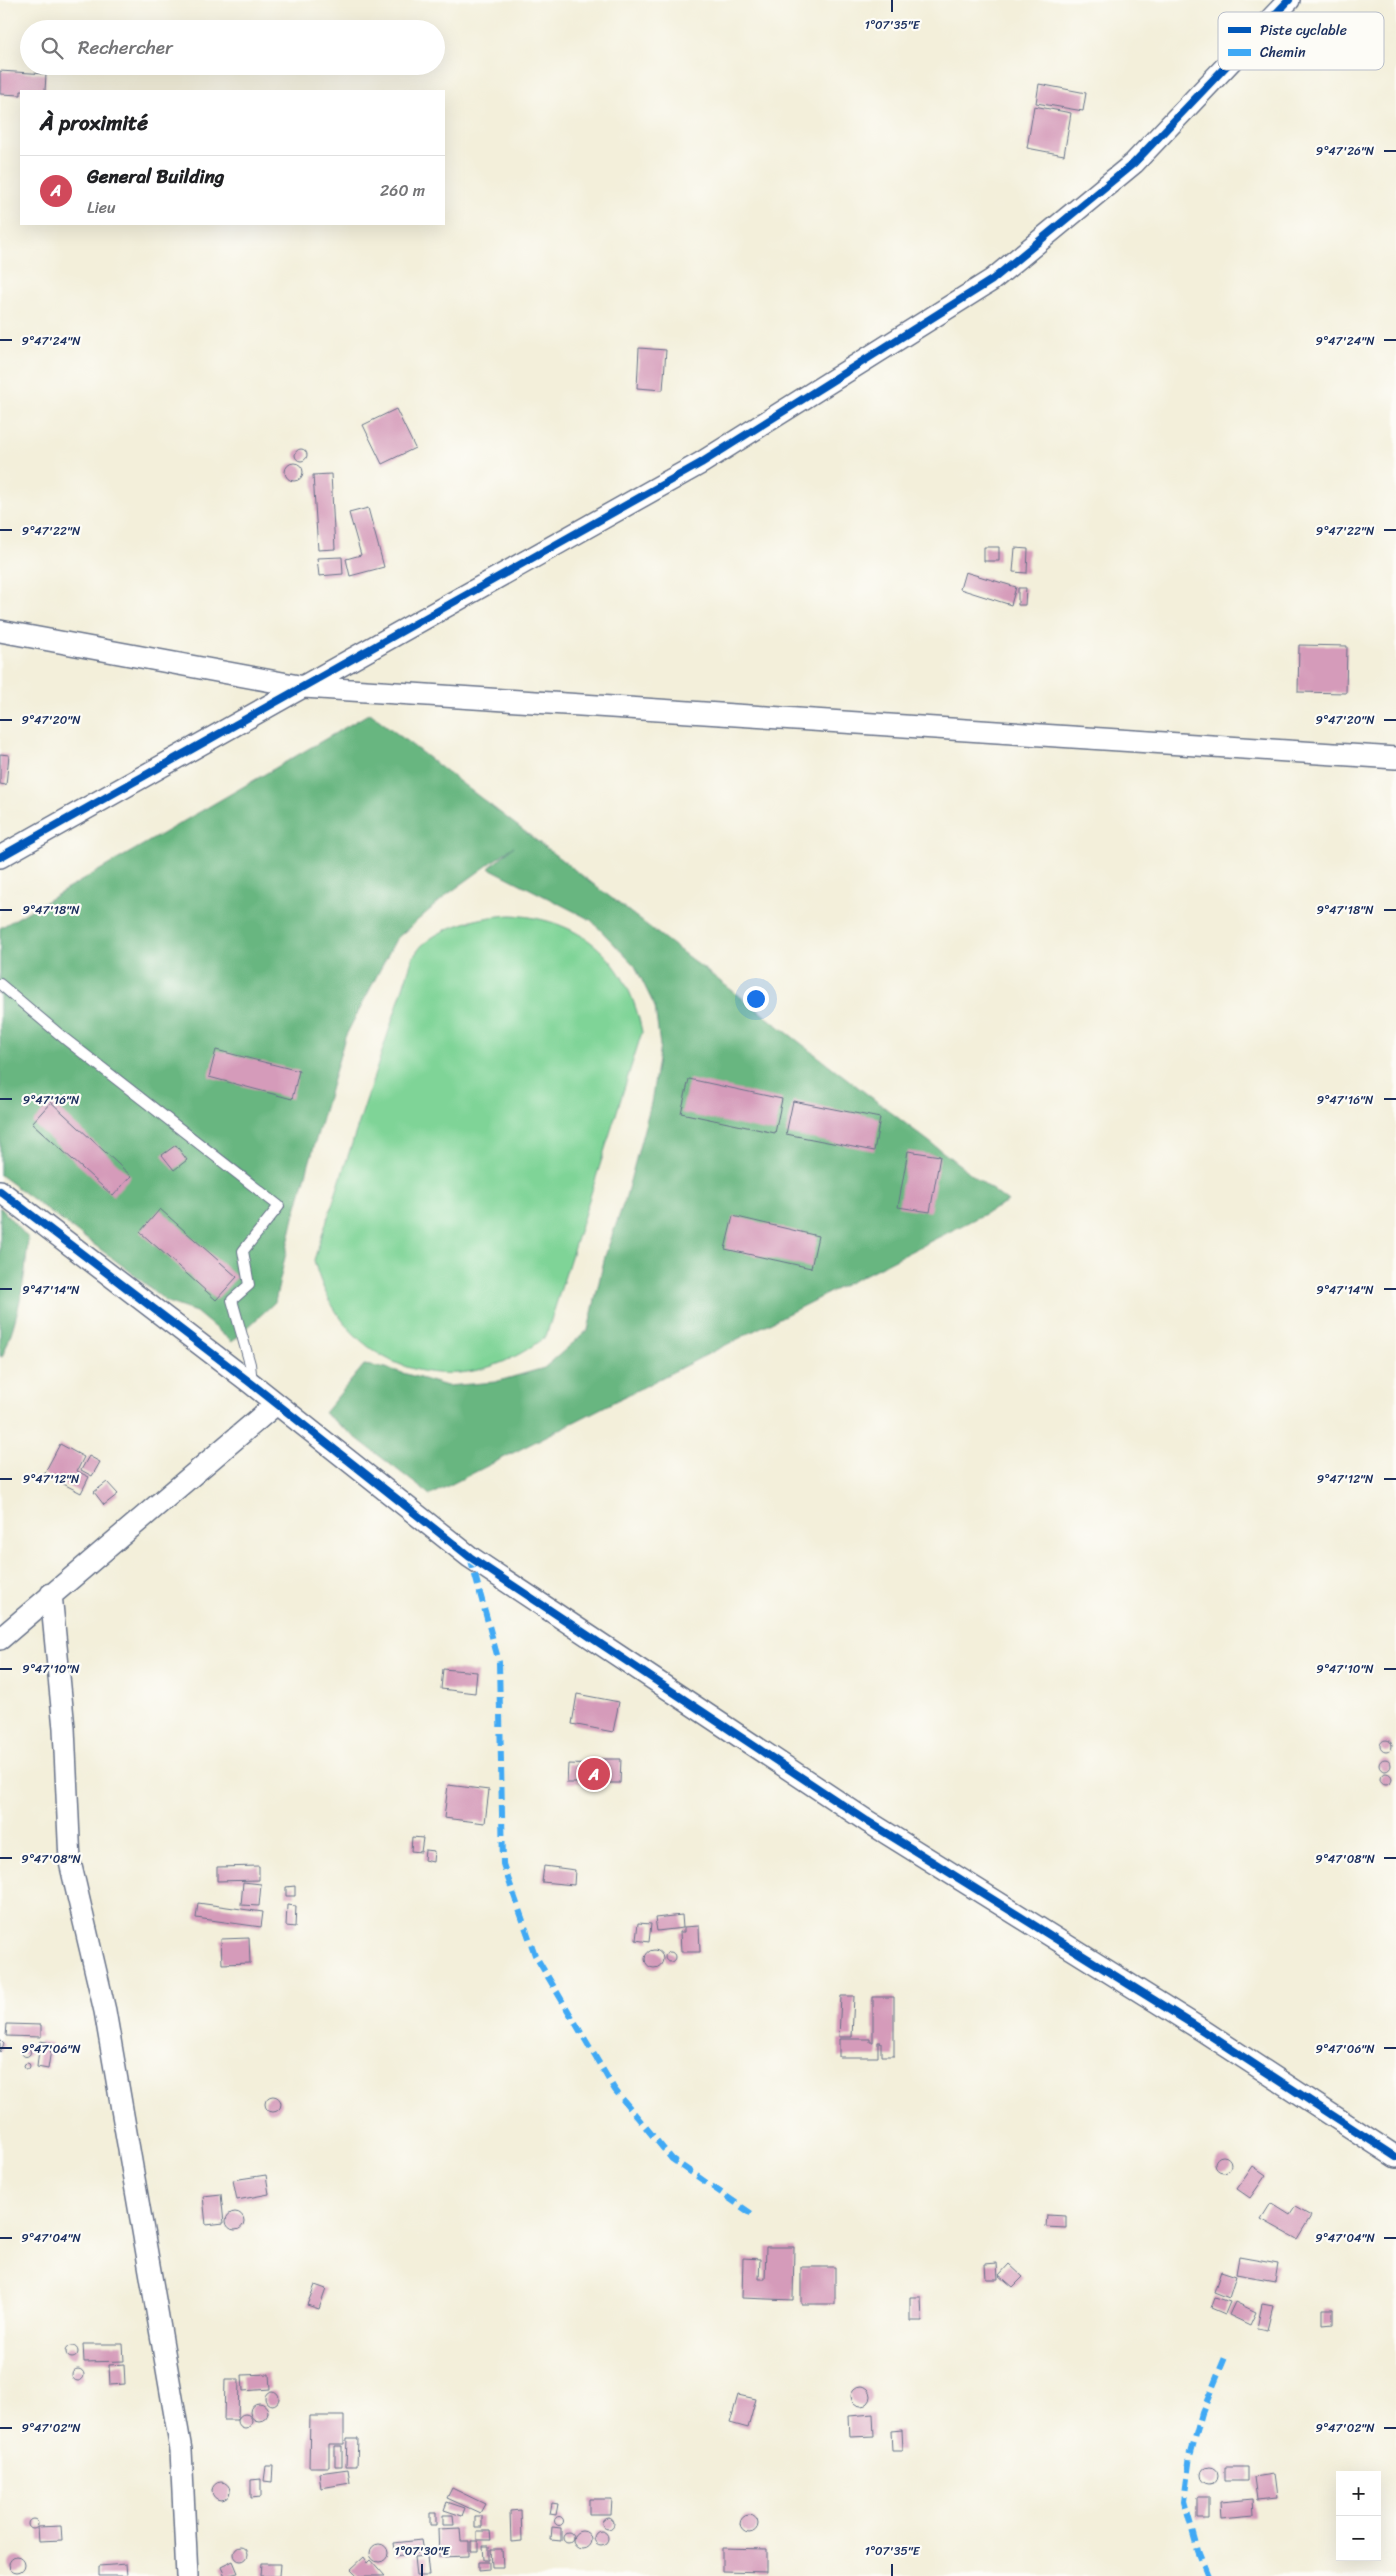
<!DOCTYPE html>
<html lang="fr">
<head>
<meta charset="utf-8">
<style>
  :root { --surface:#fff; --page:#f2f2f2; --text:#202124; --muted:#757577; --line:#e0e0e0; --accent:#d1495b }
  body { margin:0; font-family:Sriracha,sans-serif; background:var(--page); color:var(--text) }
  .controls { position:absolute; right:15px; bottom:15px; display:grid; overflow:hidden; border-radius:0px; box-shadow:0 5px 20px #0002 }
  .controls button { width:45px; height:45px; display:grid; place-items:center; padding:0; border:0; border-bottom:1px solid var(--line); background:var(--surface); color:var(--text); font:25px sans-serif }
  .you { position:absolute; left:755px; top:998px; width:18px; height:18px; margin:-12px; border:4px solid #fff; border-radius:50%; background:#1a73e8; box-shadow:0 0 0 8px #1a73e833 }
  .badge { display:grid; place-items:center; width:32px; height:32px; border-radius:50%; background:var(--accent); color:#fff; font-size:16px; font-weight:700 }
  .pin { position:absolute; translate:-50% -50%; border:2px solid #fff; box-shadow:0 1px 5px #0006 }
  .list { margin:0; padding:0; list-style:none }
  h2 { display:flex; justify-content:space-between; align-items:center; height:65px; margin:0; padding:0 20px; font-size:21px }
  h2 small { font-size:16px; font-weight:400; color:var(--muted) }
  .list li { display:grid; grid-template-columns:32px 1fr auto; gap:15px; align-items:center; box-sizing:border-box; height:70px; padding:0 20px; border-top:1px solid var(--line) }
  .list b { display:block; font-size:19px; white-space:nowrap }
  .list p { margin:0; font-size:16px; white-space:nowrap; color:var(--muted) }
  .list em { font-size:16px; font-style:normal; color:var(--muted) }
  .icon { flex:none; width:28px; height:28px; fill:none; stroke:currentColor; stroke-width:2; stroke-linecap:round; stroke-linejoin:round }
  .map { position:relative; flex:none; width:1396px; height:2576px; overflow:hidden }
  .search { position:absolute; background:var(--surface); box-shadow:0 5px 20px #0002; left:20px; top:20px; width:425px; height:55px; display:flex; align-items:center; gap:12px; box-sizing:border-box; padding:0 18px; border-radius:28px; color:var(--muted); font-size:19px }
  .panel { position:absolute; background:var(--surface); box-shadow:0 5px 20px #0002; left:20px; top:90px; width:425px; height:135px; border-radius:0px }
  .map>svg:first-child { display:block }
  .green { fill:#7fd497; stroke:#4d827a }
  .forest { fill:#67b680; stroke:#41726f }
  .building { fill:#d59bba }
  .lines { fill:none; stroke-linecap:round; stroke-linejoin:round }
  .service-casing { stroke:#677289; stroke-width:12 }
  .minor-casing { stroke:#677289; stroke-width:24 }
  .service { stroke:#fff; stroke-width:10 }
  .minor { stroke:#fff; stroke-width:21 }
  .quiet { stroke:#3fa9f5; stroke-width:6; stroke-dasharray:12 6; stroke-linecap:butt }
  .cycleway-casing { stroke:#fdfcf7; stroke-width:11 }
  .cycleway { stroke:#0057b8; stroke-width:8 }
  .ticks { fill:none; stroke:#1b2f5e; stroke-width:2 }
  .key { fill:#fdfcf7; stroke:#b9bec9; stroke-width:1 }
  .key-label { font-size:14px; fill:#1b2f5e }
  .ticks-label { font-size:12px; text-anchor:middle; fill:#1b2f5e; stroke:#fdfcf7; stroke-width:4.5; stroke-linejoin:round; paint-order:stroke }
</style>
</head>
<body>
<div class="map">
<svg width="1396" height="2576" viewBox="0 0 1396 2576">
  <rect width="100%" height="100%" fill="#fdfcf7"/>
  <filter id="ink" filterUnits="userSpaceOnUse"><feTurbulence type="fractalNoise" baseFrequency=".02" numOctaves="2"/><feDisplacementMap in="SourceGraphic" scale="10" xChannelSelector="R" yChannelSelector="G"/><feConvolveMatrix kernelMatrix="1 2 1 2 8 2 1 2 1" color-interpolation-filters="sRGB"/></filter>
  <filter id="wash" filterUnits="userSpaceOnUse"><feTurbulence type="fractalNoise" baseFrequency=".0096" numOctaves="4" result="noise"/><feDisplacementMap in="SourceGraphic" scale="20" xChannelSelector="R" yChannelSelector="G"/><feGaussianBlur stdDeviation="1.12" result="paint"/><feColorMatrix in="noise" values="0 0 0 0 0 0 0 0 0 0 0 0 0 0 0 0 0 1.4 0 .05"/><feComposite in="paint" operator="in"/></filter>
  <g filter="url(#wash)">
    <rect width="100%" height="100%" fill="#f3efda"/>
    <!-- green -->
    <path class="green" d="M512 915C584 920 628 961 642 1032L546 1336C456 1409 342 1371 314 1260L413 957C417 952 421 945 426 942 448 924 485 916 512 915Z"/>
    <!-- forest -->
    <path class="forest" d="M370 713 1008 1202 430 1495 324 1413 364 1365 386 1368 447 1386 495 1382 544 1368 588 1330 605 1256 626 1196 651 1103 660 1046 655 1007 635 966 591 920 489 868 514 846 448 894 396 939 345 1037 294 1217 275 1302 232 1342 196 1312 167 1302 127 1269 0 1175V928Z
      M0 1207 28 1238C26 1277 18 1321 2 1357L0 1356Z"/>
    <g id="blocks">
      <!-- building -->
      <path class="building" d="M0 71 46 74 45 91H21V95L0 94Z
        M1039 84 1086 93 1083 111 1036 103Z
        M1034 106 1071 113 1064 155 1027 148Z
        M639 348 666 350 663 390 637 388Z
        M396 409 415 448 382 464 363 425Z
        M295 455a6 6 0 1 1 12 0a6 6 0 1 1-12 0Z
        M285 472a9 9 0 1 1 18 0a9 9 0 1 1-18 0Z
        M331 474 335 549 318 550 313 475Z
        M368 508 384 567 350 576 346 559 361 555 349 513Z
        M984 547H999V561H984Z
        M1015 548 1028 549 1027 573 1013 572Z
        M342 557 343 574 319 576 317 558Z
        M965 572 1016 587 1011 605 960 589Z
        M1018 588H1026L1025 605H1018Z
        M1299 645 1347 646 1346 693 1298 692Z
        M0 754 9 755 6 785 0 784Z
        M216 1050 299 1071 292 1099 209 1077Z
        M689 1079 782 1099 775 1133 681 1113Z
        M793 1101 880 1118 874 1151 786 1134Z
        M51 1102 131 1176 113 1196 32 1123Z
        M176 1145 187 1160 174 1170 162 1155Z
        M908 1151 940 1156 930 1212 898 1207Z
        M160 1209 237 1277 216 1300 140 1232Z
        M733 1216 818 1236 811 1268 725 1249Z
        M60 1444 84 1457 77 1471 89 1477 81 1493 44 1474Z
        M89 1456 100 1462 92 1476 81 1470Z
        M107 1482 118 1494 104 1505 94 1492Z
        M443 1669 477 1672 475 1693 441 1689Z
        M577 1694 619 1702 613 1732 572 1724Z
        M1380 1746a6 6 0 1 1 12 0a6 6 0 1 1-12 0Z
        M1379 1765a6 6 0 1 1 12 0a6 6 0 1 1-12 0Z
        M599 1759H621L620 1783H567L568 1764 599 1765Z
        M1380 1779a6 6 0 1 1 12 0a6 6 0 1 1-12 0Z
        M448 1785 489 1790 485 1823 444 1818Z
        M412 1837 423 1838 421 1852 411 1851Z
        M425 1850 434 1851 433 1862 424 1860Z
        M259 1866V1880L217 1881V1867Z
        M544 1866 575 1870 574 1885 542 1882Z
        M243 1882 261 1884 259 1906 241 1905Z
        M295 1886V1896H286V1887Z
        M198 1903 263 1912 261 1927 196 1918Z
        M287 1905 296 1906 295 1927 286 1926Z
        M682 1915 683 1928 657 1931 655 1918Z
        M638 1923 651 1924 649 1942 636 1940Z
        M699 1926 700 1952H681L680 1932H684V1927Z
        M249 1938 250 1963 222 1964 221 1939Z
        M645 1959a9 9 0 1 1 18 0a9 9 0 1 1-18 0Z
        M665 1957a5 5 0 1 1 10 0a5 5 0 1 1-10 0Z
        M841 1996H854L852 2037H839Z
        M873 1997H894V2056H881V2042H878V2057H839V2039H870V2042H873Z
        M7 2024 41 2025V2037L6 2036Z
        M0 2040 4 2044 0 2052Z
        M40 2041 52 2043 48 2069 37 2067Z
        M21.5 2052a4.5 4.5 0 1 1 9 0a4.5 4.5 0 1 1-9 0Z
        M24 2066a3 3 0 1 1 6 0a3 3 0 1 1-6 0Z
        M265 2104a8 8 0 1 1 16 0a8 8 0 1 1-16 0Z
        M1215 2164a8 8 0 1 1 16 0a8 8 0 1 1-16 0Z
        M1253 2166 1266 2175 1250 2198 1237 2189Z
        M266 2175 269 2194 237 2200 233 2180Z
        M221 2194 224 2223 206 2225 203 2196Z
        M1271 2203 1290 2215 1295 2207 1311 2216 1297 2239 1261 2219Z
        M226 2221a9 9 0 1 1 18 0a9 9 0 1 1-18 0Z
        M1047 2215 1066 2216V2228L1046 2227Z
        M766 2247H794L793 2300 742 2298 743 2258 760 2259 759 2279H765Z
        M1239 2257 1278 2264 1275 2281 1236 2274Z
        M997 2263 998 2279H986L985 2264Z
        M1009 2264 1023 2277 1013 2287 999 2275Z
        M801 2267H835V2304H801Z
        M1221 2271 1236 2276 1229 2298 1214 2292Z
        M315 2285 326 2289 319 2309 307 2305Z
        M910 2297H921L922 2321H910Z
        M1215 2297 1230 2302 1225 2314 1211 2308Z
        M1235 2302 1256 2312 1250 2325 1229 2315Z
        M1262 2304 1273 2306 1267 2330 1257 2328Z
        M1323 2309H1333V2324L1323 2325Z
        M83 2344H123L124 2361 84 2362Z
        M66 2352a6 6 0 1 1 12 0a6 6 0 1 1-12 0Z
        M124 2364 125 2384 110 2385 109 2365Z
        M72 2375a6 6 0 1 1 12 0a6 6 0 1 1-12 0Z
        M269 2374 270 2389 243 2391 242 2375Z
        M225 2379H239L238 2420H224Z
        M851 2396a10 10 0 1 1 20 0a10 10 0 1 1-20 0Z
        M265 2398a7 7 0 1 1 14 0a7 7 0 1 1-14 0Z
        M738 2395 756 2399 748 2428 730 2423Z
        M250 2412a9 9 0 1 1 18 0a9 9 0 1 1-18 0Z
        M238 2421a7 7 0 1 1 14 0a7 7 0 1 1-14 0Z
        M873 2414 874 2436 850 2437 849 2416Z
        M310 2416H344V2444H329V2467H309Z
        M902 2430 903 2451H892L891 2431Z
        M347 2438H358L357 2466H346Z
        M335 2446H342V2466H335Z
        M266 2466H273L272 2482 264 2481Z
        M1201 2475a9 9 0 1 1 18 0a9 9 0 1 1-18 0Z
        M1225 2467H1248V2481H1225Z
        M348 2469 350 2483 321 2488 319 2473Z
        M1274 2474 1277 2498 1257 2500 1254 2477Z
        M261 2479V2497L251 2498V2480Z
        M212 2491a9 9 0 1 1 18 0a9 9 0 1 1-18 0Z
        M452 2488 485 2504 480 2513 447 2498Z
        M1197 2497H1208V2519H1197Z
        M589 2499H612L611 2514H589Z
        M1253 2499 1254 2516 1221 2519 1220 2502Z
        M447 2502 465 2508 462 2516 444 2510Z
        M552 2503 558 2504 556 2515 550 2514Z
        M521 2510 522 2541 511 2542 510 2511Z
        M430 2513H436V2525H430Z
        M443 2515H453L454 2525H443Z
        M740 2524a9 9 0 1 1 18 0a9 9 0 1 1-18 0Z
        M475 2516H482V2527H475Z
        M554.5 2521a4.5 4.5 0 1 1 9 0a4.5 4.5 0 1 1-9 0Z
        M602 2523a6 6 0 1 1 12 0a6 6 0 1 1-12 0Z
        M28 2524a5 5 0 1 1 10 0a5 5 0 1 1-10 0Z
        M61 2526 62 2540 39 2541 38 2527Z
        M552 2527 561 2528V2541L551 2540Z
        M460 2528 461 2541H469V2556L439 2557 438 2529Z
        M477 2531H490L491 2540H477Z
        M594 2538a7 7 0 1 1 14 0a7 7 0 1 1-14 0Z
        M573 2540a9 9 0 1 1 18 0a9 9 0 1 1-18 0Z
        M563 2537a5 5 0 1 1 10 0a5 5 0 1 1-10 0Z
        M421 2540 423 2552 396 2556 394 2543Z
        M471 2541H478V2551H471Z
        M370 2553a9 9 0 1 1 18 0a9 9 0 1 1-18 0Z
        M483 2546H489V2560H484Z
        M234 2554a7 7 0 1 1 14 0a7 7 0 1 1-14 0Z
        M722 2548 767 2549V2572L722 2571Z
        M491 2549H502L503 2567H492Z
        M427 2556 429 2576H416L414 2557Z
        M9 2564a8 8 0 1 1 16 0a8 8 0 1 1-16 0Z
        M364 2557 368 2563 371 2560 385 2576H358L351 2569Z
        M233 2561 238 2573 225 2576 221 2567Z
        M478 2562H489V2570L478 2571Z
        M262 2563H280L279 2576H261Z
        M126 2564 127 2576H99V2566Z"/>
    </g>
  </g>
  <g filter="url(#ink)">
    <use href="#blocks" fill-opacity="0" stroke="#677289" stroke-width="1"/>
    <g class="lines">
      <!-- service casing -->
      <g class="service-casing">
        <path id="service" d="M0 984 65 1039 279 1206 243 1251 249 1285 232 1300 250 1364 252 1382"/>
      </g>
      <!-- minor casing -->
      <g class="minor-casing">
        <path id="minor" d="M0 631 304 687 1396 758
          M0 857 701 463 992 280 1134 163 1289 0
          M0 1191 252 1384 470 1557 867 1821 1202 2030 1396 2157
          M51 1594 64 1728 70 1862 105 2011 181 2450 187 2576
          M0 1639 276 1404"/>
      </g>
      <!-- service -->
      <use href="#service" class="service"/>
      <!-- minor -->
      <use href="#minor" class="minor"/>
      <!-- quiet -->
      <path class="quiet" d="M470 1557 499 1662 503 1864 535 1955 615 2090 672 2159 752 2214
        M1208 2576 1198 2551 1184 2501 1190 2456 1202 2413 1226 2355"/>
      <!-- cycleway casing -->
      <g class="cycleway-casing">
        <path id="cycleway" d="M0 857 701 463 992 280 1134 163 1289 0
          M0 1191 252 1384 470 1557 867 1821 1202 2030 1396 2157"/>
      </g>
      <!-- cycleway -->
      <use href="#cycleway" class="cycleway"/>
    </g>
  </g>
  <!-- ticks -->
  <path class="ticks" d="M892 0V12M1384 151H1396M0 340H12M1384 340H1396M0 530H12M1384 530H1396M0 720H12M1384 720H1396M0 910H12M1384 910H1396M0 1099H12M1384 1099H1396M0 1289H12M1384 1289H1396M0 1479H12M1384 1479H1396M0 1669H12M1384 1669H1396M0 1858H12M1384 1858H1396M0 2048H12M1384 2048H1396M0 2238H12M1384 2238H1396M0 2428H12M1384 2428H1396M422 2564V2576M892 2564V2576"/>
  <!-- legend -->
  <rect x="1218" y="12" width="166" height="58" rx="8" class="key"/>
  <rect x="1228" y="27" width="23" height="6" fill="#0057b8"/>
  <rect x="1228" y="49" width="23" height="7" fill="#3fa9f5"/>
  <g class="key-label">
    <text x="1260" y="35">Piste cyclable</text>
    <text x="1260" y="57">Chemin</text>
  </g>
  <g class="ticks-label">
    <text x="892" y="29">1°07'35"E</text>
    <text x="1345" y="155">9°47'26"N</text>
    <text x="51" y="345">9°47'24"N</text>
    <text x="1345" y="345">9°47'24"N</text>
    <text x="51" y="535">9°47'22"N</text>
    <text x="1345" y="535">9°47'22"N</text>
    <text x="51" y="724">9°47'20"N</text>
    <text x="1345" y="724">9°47'20"N</text>
    <text x="51" y="914">9°47'18"N</text>
    <text x="1345" y="914">9°47'18"N</text>
    <text x="51" y="1104">9°47'16"N</text>
    <text x="1345" y="1104">9°47'16"N</text>
    <text x="51" y="1294">9°47'14"N</text>
    <text x="1345" y="1294">9°47'14"N</text>
    <text x="51" y="1483">9°47'12"N</text>
    <text x="1345" y="1483">9°47'12"N</text>
    <text x="51" y="1673">9°47'10"N</text>
    <text x="1345" y="1673">9°47'10"N</text>
    <text x="51" y="1863">9°47'08"N</text>
    <text x="1345" y="1863">9°47'08"N</text>
    <text x="51" y="2053">9°47'06"N</text>
    <text x="1345" y="2053">9°47'06"N</text>
    <text x="51" y="2242">9°47'04"N</text>
    <text x="1345" y="2242">9°47'04"N</text>
    <text x="51" y="2432">9°47'02"N</text>
    <text x="1345" y="2432">9°47'02"N</text>
    <text x="422" y="2555">1°07'30"E</text>
    <text x="892" y="2555">1°07'35"E</text>
  </g>
</svg>
<div class="controls">
<button>+</button>
<button>−</button>
</div>
<div class="you"></div>
<div class="pin badge" style="left:594px;top:1774px">A</div>
<div class="search"><svg class="icon" aria-label="search" viewBox="0 0 24 24"><circle cx="10" cy="10" r="6"/><path d="M15 15l6 6"/></svg>Rechercher</div>
<section class="panel">
<h2>À proximité<small></small></h2>
<ul class="list">
<li><span class="badge">A</span><div><b>General Building</b><p>Lieu</p></div><em>260 m</em></li>
</ul>
</section>
</div>
</body>
</html>
